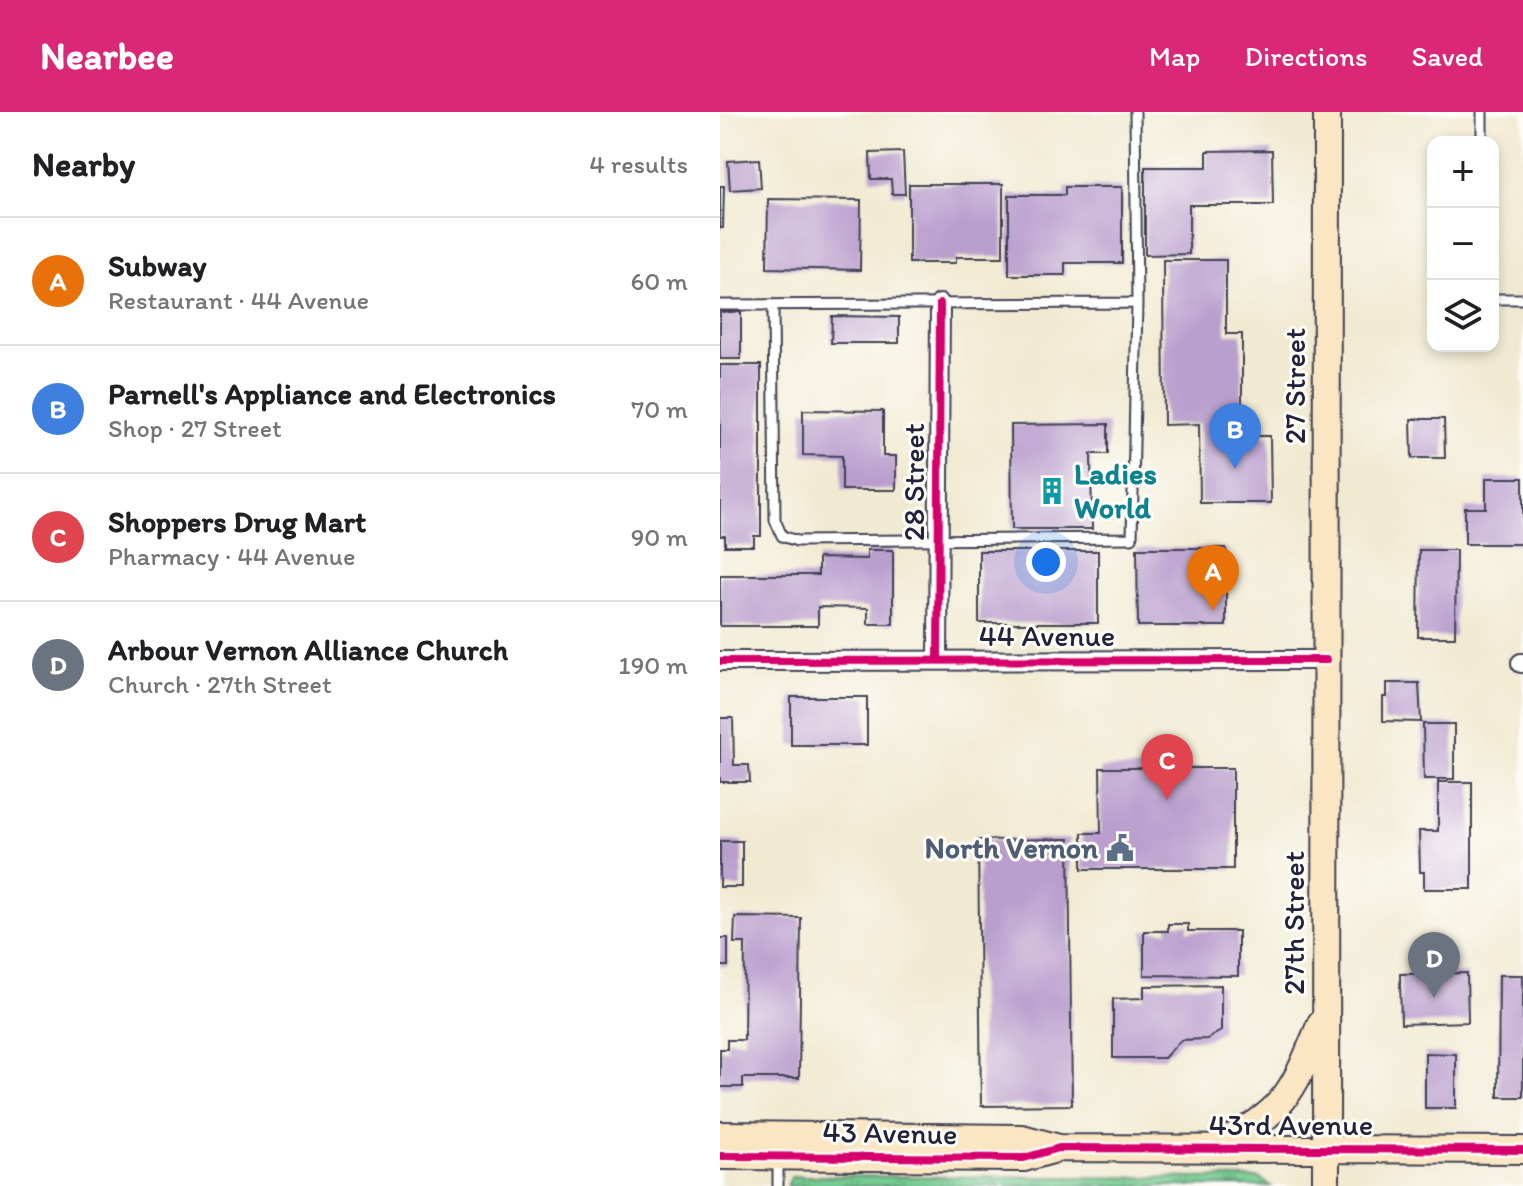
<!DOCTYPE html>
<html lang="en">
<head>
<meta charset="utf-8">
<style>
  :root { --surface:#fff; --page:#f2f2f2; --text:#202124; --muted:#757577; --line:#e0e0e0; --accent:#db2777 }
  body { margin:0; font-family:Itim,sans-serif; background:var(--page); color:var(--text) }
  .controls { position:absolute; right:24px; top:24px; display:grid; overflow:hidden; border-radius:16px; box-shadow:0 4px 12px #0003 }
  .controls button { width:72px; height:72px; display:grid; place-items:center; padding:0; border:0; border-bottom:2px solid var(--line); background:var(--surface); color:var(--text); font:40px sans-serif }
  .you { position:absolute; left:326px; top:450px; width:28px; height:28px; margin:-20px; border:6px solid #fff; border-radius:50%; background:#1a73e8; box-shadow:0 0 0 12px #1a73e833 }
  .badge { display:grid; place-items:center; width:52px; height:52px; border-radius:50%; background:var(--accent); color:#fff; font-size:26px; font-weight:700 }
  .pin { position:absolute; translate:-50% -66px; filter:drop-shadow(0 2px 4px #0008) }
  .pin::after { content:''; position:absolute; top:42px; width:28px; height:24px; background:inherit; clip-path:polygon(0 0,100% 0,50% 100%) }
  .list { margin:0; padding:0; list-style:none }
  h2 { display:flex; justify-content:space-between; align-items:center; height:104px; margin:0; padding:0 32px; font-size:34px }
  h2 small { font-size:26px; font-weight:400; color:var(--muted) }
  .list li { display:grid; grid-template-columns:52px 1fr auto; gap:24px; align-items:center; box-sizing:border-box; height:128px; padding:0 32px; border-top:2px solid var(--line) }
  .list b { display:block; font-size:30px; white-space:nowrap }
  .list p { margin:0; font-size:26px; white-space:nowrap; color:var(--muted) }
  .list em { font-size:26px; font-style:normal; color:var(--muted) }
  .icon { flex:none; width:44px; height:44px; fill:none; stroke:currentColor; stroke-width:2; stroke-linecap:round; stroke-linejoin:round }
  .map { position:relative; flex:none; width:803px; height:1074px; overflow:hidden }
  header { display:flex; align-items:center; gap:48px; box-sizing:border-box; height:112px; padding:0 40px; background:var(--accent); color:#fff }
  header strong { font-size:38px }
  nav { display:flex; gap:44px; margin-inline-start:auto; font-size:28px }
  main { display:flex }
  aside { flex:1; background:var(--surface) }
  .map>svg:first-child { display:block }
  .park { fill:url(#park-tufts); stroke:#4c7766; stroke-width:2 }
  .building { fill:#b99ece }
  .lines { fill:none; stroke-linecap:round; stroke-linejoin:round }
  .lane-casing { stroke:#414052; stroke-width:13 }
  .street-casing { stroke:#414052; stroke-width:22 }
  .secondary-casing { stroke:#414052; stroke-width:30 }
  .lane { stroke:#fff; stroke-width:9 }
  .street { stroke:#fff; stroke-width:18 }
  .secondary { stroke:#fbe6c3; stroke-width:26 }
  .cycleway-casing { stroke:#fdfcf7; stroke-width:13 }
  .cycleway { stroke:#d6006c; stroke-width:8 }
  .labels { text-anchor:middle; stroke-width:6; stroke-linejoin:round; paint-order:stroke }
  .street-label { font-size:30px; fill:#22223b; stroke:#fdfcf7 }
  .culture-label { font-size:30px; font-weight:bold; fill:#0d838f; stroke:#fdfcf7; text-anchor:start }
  .service-label { font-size:30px; font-weight:bold; fill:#4e5e75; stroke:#fdfcf7; text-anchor:end }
</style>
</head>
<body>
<header>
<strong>Nearbee</strong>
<nav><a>Map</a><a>Directions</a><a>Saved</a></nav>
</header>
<main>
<aside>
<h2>Nearby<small>4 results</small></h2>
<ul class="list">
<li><span class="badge" style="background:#e8710a">A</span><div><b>Subway</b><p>Restaurant · 44 Avenue</p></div><em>60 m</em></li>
<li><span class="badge" style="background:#3f7fe0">B</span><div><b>Parnell's Appliance and Electronics</b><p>Shop · 27 Street</p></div><em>70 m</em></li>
<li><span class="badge" style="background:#e0444e">C</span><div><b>Shoppers Drug Mart</b><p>Pharmacy · 44 Avenue</p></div><em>90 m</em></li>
<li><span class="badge" style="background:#6b7280">D</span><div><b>Arbour Vernon Alliance Church</b><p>Church · 27th Street</p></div><em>190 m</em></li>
</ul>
</aside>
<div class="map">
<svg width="803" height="1074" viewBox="0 0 803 1074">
  <defs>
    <pattern id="park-tufts" width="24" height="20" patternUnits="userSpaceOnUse" patternTransform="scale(2)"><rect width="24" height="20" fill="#75cc91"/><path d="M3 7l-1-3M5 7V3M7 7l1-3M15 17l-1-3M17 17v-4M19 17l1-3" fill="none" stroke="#65af7e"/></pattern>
  </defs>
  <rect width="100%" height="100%" fill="#fdfcf7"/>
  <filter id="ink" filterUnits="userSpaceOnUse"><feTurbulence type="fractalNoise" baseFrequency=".0125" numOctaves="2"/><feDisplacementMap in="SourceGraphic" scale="16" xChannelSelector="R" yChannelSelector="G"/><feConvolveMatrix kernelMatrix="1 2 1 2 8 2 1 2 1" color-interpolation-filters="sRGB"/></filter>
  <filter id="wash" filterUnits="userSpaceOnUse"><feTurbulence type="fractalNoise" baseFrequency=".006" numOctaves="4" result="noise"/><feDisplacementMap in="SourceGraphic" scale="32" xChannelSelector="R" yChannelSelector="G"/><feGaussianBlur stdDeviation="1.8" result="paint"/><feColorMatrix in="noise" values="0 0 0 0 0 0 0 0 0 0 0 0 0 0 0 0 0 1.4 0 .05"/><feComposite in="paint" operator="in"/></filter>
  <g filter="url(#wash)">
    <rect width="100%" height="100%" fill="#f1ead2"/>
    <!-- park -->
    <path class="park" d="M72 1064 539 1066 551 1074H67Z"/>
    <g id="blocks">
      <!-- building -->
      <path class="building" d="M552 38 553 93H469V142L425 143V55H487V39Z
        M183 40 185 82H172L171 67H151L150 41Z
        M39 47 41 76 10 78 8 49Z
        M189 72H283V145H236V151H189Z
        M0 74H4L3 116H0Z
        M345 75H402V151H345V163H289V83H345Z
        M48 87 141 88 140 158 47 156Z
        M443 148H506V222H522V312H529V324H550L551 391H480L479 312 444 313Z
        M0 200H21V247H0Z
        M112 204 179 205V231H111Z
        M0 253H41V424H34V434H5V424H0Z
        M83 298 163 299V344H176V378H122V344L83 343Z
        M691 307H724L725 346H692Z
        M388 312V342H371L372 417H292L291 313Z
        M766 366H803V432H745V396H766Z
        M417 436H506V514H418Z
        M147 438H173V512H148V496L98 495V514H0V463H98V446L147 447Z
        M699 438H736L735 525H698Z
        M259 439H378V511H259Z
        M667 571H699L701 610 663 609V585H667Z
        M71 585H147V633H71Z
        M0 606H13L14 653H29L30 670H0Z
        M703 612H734V667H704Z
        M380 656H513V757H362V721H381Z
        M718 670H752V777H704V760H700L699 719H718Z
        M349 727 352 993 261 994 258 728Z
        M0 729H22V775H0Z
        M15 805 81 806 79 966H23V975H0V937H7V928H24L25 831H14Z
        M448 812H468V819H518V864L424 863V819H448Z
        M0 826H8V854H0Z
        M747 861 748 910 681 912 680 862Z
        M779 863H803V985H778Z
        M501 873V919L487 927 461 928 444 946H393V887L424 886V874Z
        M705 941 736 942V996H705Z"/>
    </g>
  </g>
  <g filter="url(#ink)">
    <use href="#blocks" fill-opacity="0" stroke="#414052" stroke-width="2"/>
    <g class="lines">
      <!-- lane casing -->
      <g class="lane-casing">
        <path id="lane" d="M762 30V0
          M773 187H803
          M0 193 417 191
          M53 193 55 408 62 424 77 429 412 426 417 191 415 0
          M58 1048V1074"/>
      </g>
      <!-- street casing -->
      <g class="street-casing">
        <path id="street" d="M218 548 220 192
          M0 549 606 548
          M801 551H803"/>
      </g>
      <!-- secondary casing -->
      <g class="secondary-casing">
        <path id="secondary" d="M0 1023 302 1026 339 1036
          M500 1032C567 1000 574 976 601 911
          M0 1044 304 1046 339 1036 803 1038
          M606 1074 607 0"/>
      </g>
      <!-- lane -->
      <use href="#lane" class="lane"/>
      <!-- street -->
      <use href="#street" class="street"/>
      <!-- secondary -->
      <use href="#secondary" class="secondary"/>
      <!-- cycleway casing -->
      <g class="cycleway-casing">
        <path id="cycleway" d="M218 548 220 192
          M0 549 606 548
          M0 1044 304 1046 339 1036 803 1038"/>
      </g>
      <!-- cycleway -->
      <use href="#cycleway" class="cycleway"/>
    </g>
  </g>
  <!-- icons -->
  <defs>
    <g id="building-bare" transform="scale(2.16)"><path d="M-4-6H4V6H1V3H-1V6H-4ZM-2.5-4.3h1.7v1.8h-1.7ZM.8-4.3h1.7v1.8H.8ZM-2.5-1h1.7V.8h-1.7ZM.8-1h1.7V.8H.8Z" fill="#0f9aa8" stroke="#fdfcf7" stroke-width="2.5" paint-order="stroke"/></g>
    <g id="civic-bare" transform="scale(2.16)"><path d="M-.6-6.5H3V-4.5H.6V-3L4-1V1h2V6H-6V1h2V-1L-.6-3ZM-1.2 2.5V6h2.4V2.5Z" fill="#5c6f8a" stroke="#fdfcf7" stroke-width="2.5" paint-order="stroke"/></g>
  </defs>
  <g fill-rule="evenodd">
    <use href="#building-bare" x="332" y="379"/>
    <use href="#civic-bare" x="400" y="736"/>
  </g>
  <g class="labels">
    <!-- street labels -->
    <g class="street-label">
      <text transform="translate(575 274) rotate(-90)" y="10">27 Street</text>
      <text transform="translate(194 370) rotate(-90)" y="10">28 Street</text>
      <text x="327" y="534">44 Avenue</text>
      <text transform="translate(574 811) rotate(-90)" y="10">27th Street</text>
      <text x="571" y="1023">43rd Avenue</text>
      <text transform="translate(170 1021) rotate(1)" y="10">43 Avenue</text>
    </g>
    <!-- culture labels -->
    <g class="culture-label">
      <text x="354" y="372">Ladies<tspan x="354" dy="34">World</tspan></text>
    </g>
    <!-- service labels -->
    <g class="service-label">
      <text x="378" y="746">North Vernon</text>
    </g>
  </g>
</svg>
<div class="controls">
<button>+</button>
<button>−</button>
<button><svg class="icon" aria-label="layers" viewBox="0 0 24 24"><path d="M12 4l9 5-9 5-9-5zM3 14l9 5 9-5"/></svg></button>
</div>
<div class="you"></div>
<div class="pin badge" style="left:493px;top:499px;background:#e8710a">A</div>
<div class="pin badge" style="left:515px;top:357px;background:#3f7fe0">B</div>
<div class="pin badge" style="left:447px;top:688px;background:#e0444e">C</div>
<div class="pin badge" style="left:714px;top:886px;background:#6b7280">D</div>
</div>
</main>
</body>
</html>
